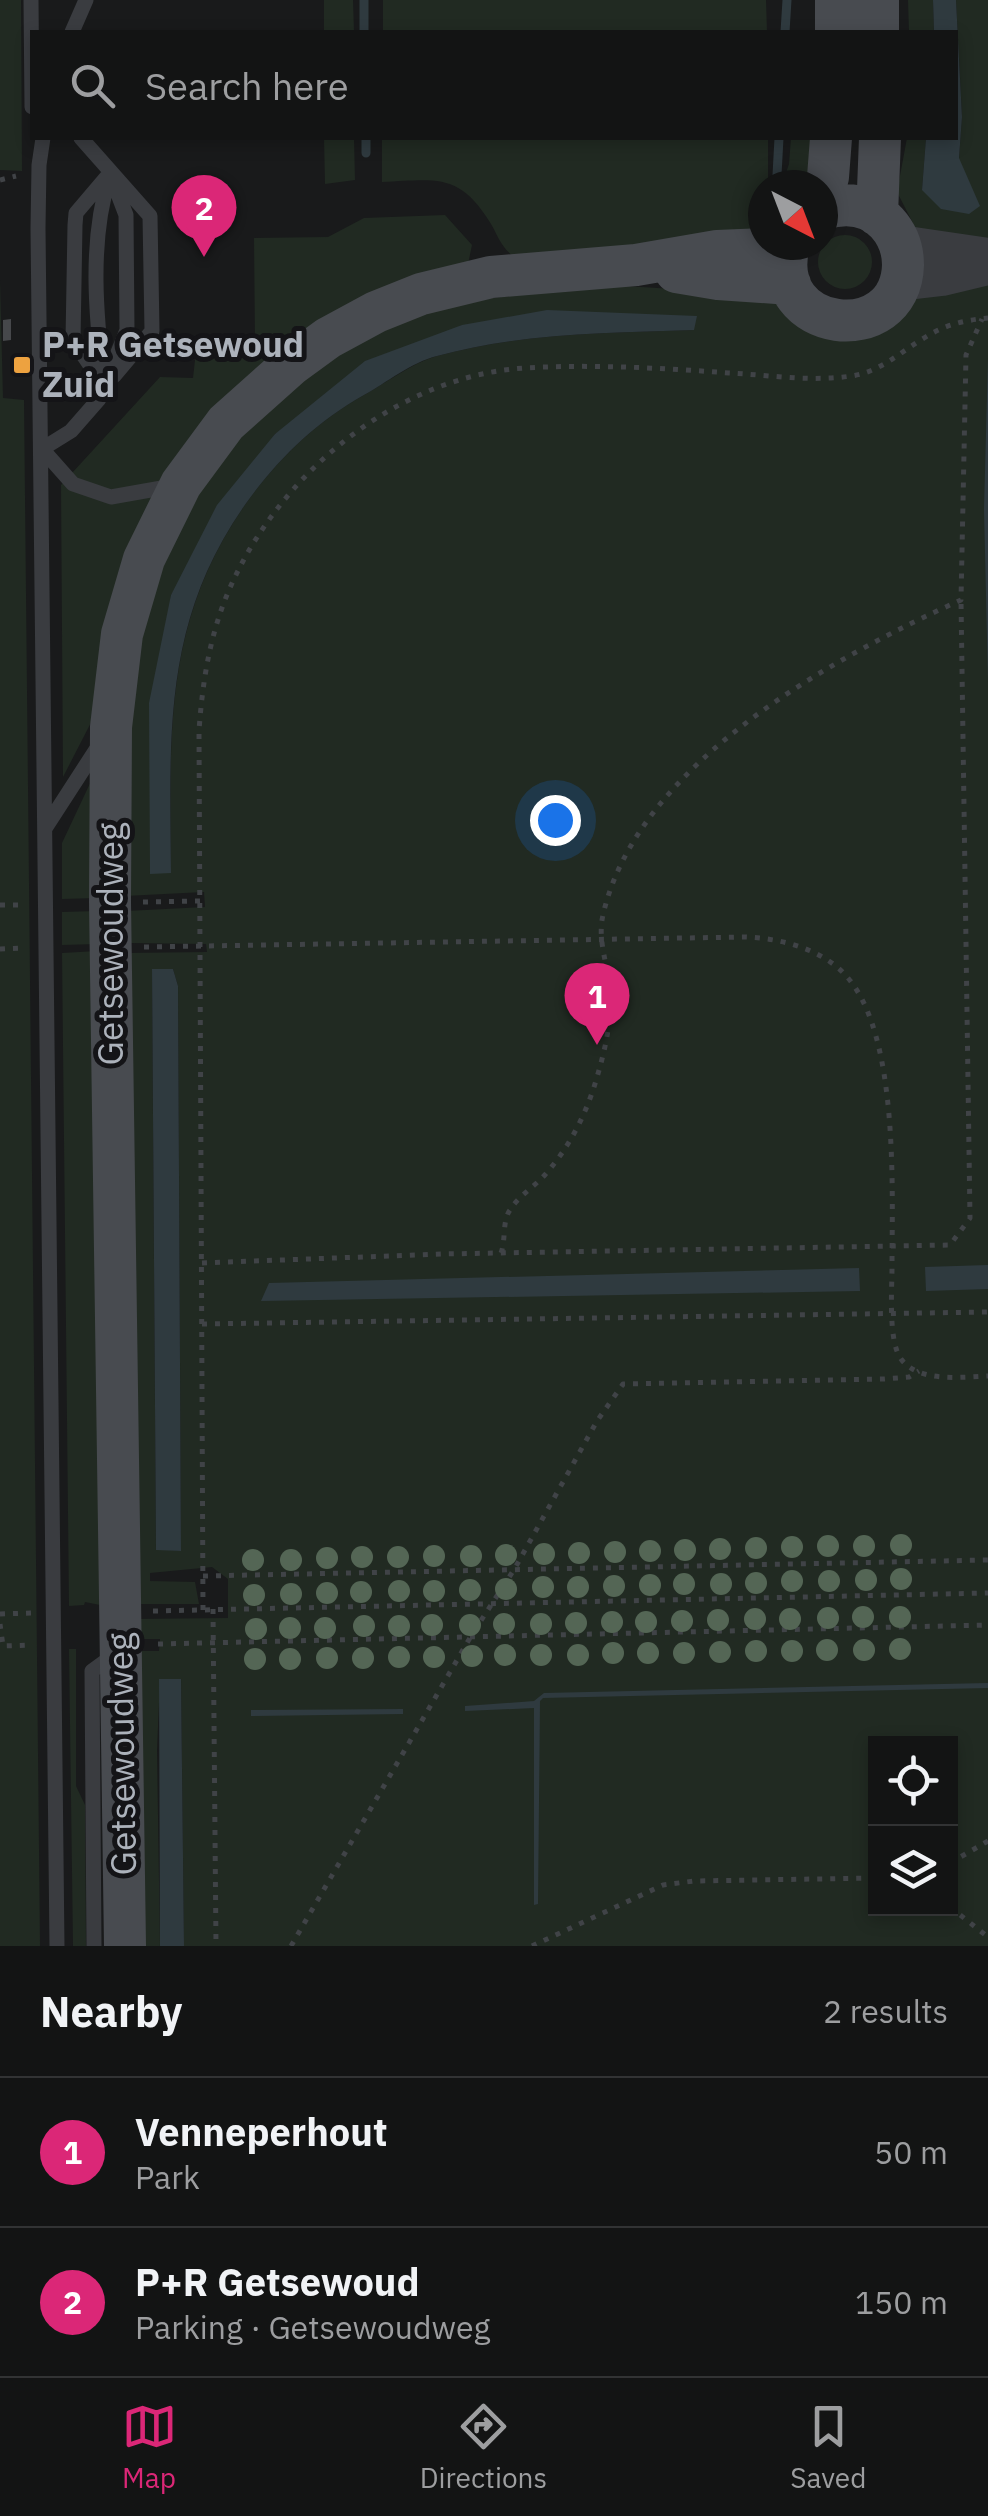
<!DOCTYPE html>
<html lang="en">
<head>
<meta charset="utf-8">
<style>
  :root { --surface:#131414; --page:#202122; --text:#f1f3f6; --muted:#9d9ea0; --line:#323334; --accent:#db2777 }
  body { margin:0; font-family:"IBM Plex Sans",sans-serif; background:var(--page); color:var(--text) }
  .controls { position:absolute; right:30px; bottom:30px; display:grid; overflow:hidden; border-radius:0px; box-shadow:0 5px 15px #0003 }
  .controls button { width:90px; height:90px; display:grid; place-items:center; padding:0; border:0; border-bottom:2px solid var(--line); background:var(--surface); color:var(--text); font:50px sans-serif }
  .compass { position:absolute; left:748px; top:170px; width:90px; height:90px; border-radius:50%; background:var(--surface); box-shadow:0 5px 15px #0003; rotate:138deg }
  .you { position:absolute; left:555px; top:820px; width:35px; height:35px; margin:-25px; border:8px solid #fff; border-radius:50%; background:#1a73e8; box-shadow:0 0 0 15px #1a73e833 }
  .badge { display:grid; place-items:center; width:65px; height:65px; border-radius:50%; background:var(--accent); color:#fff; font-size:32px; font-weight:700 }
  .pin { position:absolute; translate:-50% -82px; filter:drop-shadow(0 2px 5px #0008) }
  .pin::after { content:''; position:absolute; top:52px; width:35px; height:30px; background:inherit; clip-path:polygon(0 0,100% 0,50% 100%) }
  .list { margin:0; padding:0; list-style:none }
  h2 { display:flex; justify-content:space-between; align-items:center; height:130px; margin:0; padding:0 40px; font-size:42px }
  h2 small { font-size:32px; font-weight:400; color:var(--muted) }
  .list li { display:grid; grid-template-columns:65px 1fr auto; gap:30px; align-items:center; box-sizing:border-box; height:150px; padding:0 40px; border-top:2px solid var(--line) }
  .list b { display:block; font-size:38px; white-space:nowrap }
  .list p { margin:0; font-size:32px; white-space:nowrap; color:var(--muted) }
  .list em { font-size:32px; font-style:normal; color:var(--muted) }
  .icon { flex:none; width:55px; height:55px; fill:none; stroke:currentColor; stroke-width:2; stroke-linecap:round; stroke-linejoin:round }
  .map { position:relative; flex:none; width:988px; height:1946px; overflow:hidden }
  .search { position:absolute; background:var(--surface); box-shadow:0 5px 15px #0003; left:30px; right:30px; top:30px; height:110px; display:flex; align-items:center; gap:25px; box-sizing:border-box; padding:0 35px; border-radius:0px; color:var(--muted); font-size:38px }
  .sheet { height:430px; background:var(--surface) }
  nav { display:flex; justify-content:space-around; align-items:center; box-sizing:border-box; height:140px; border-top:2px solid var(--line); background:var(--surface); font-size:28px; color:var(--muted) }
  nav a { display:grid; justify-items:center; gap:5px }
  nav .on { color:var(--accent) }
  .map>svg:first-child { display:block }
  .green { fill:#212a22; fill-rule:evenodd }
  .water { fill:#2f3a3f }
  .lines { fill:none; stroke-linecap:round; stroke-linejoin:round }
  .stream { stroke:#2f3a3f; stroke-width:9 }
  .building { fill:#46484b }
  .path { stroke:#404347; stroke-width:5; stroke-dasharray:5 8; stroke-linecap:butt }
  .service { stroke:#3a3c40; stroke-width:15 }
  .tertiary { stroke:#3a3c40; stroke-width:38 }
  .secondary { stroke:#484b50; stroke-width:42 }
  .tree { fill:#546655 }
  .poi-dot { fill:#eda240; stroke:#141417; stroke-width:4 }
  .labels { text-anchor:middle; stroke-width:10; stroke-linejoin:round; paint-order:stroke }
  .poi-label { font-size:35px; font-weight:bold; fill:#acb2bb; stroke:#141417; text-anchor:start }
  .street-label { font-size:35px; fill:#acb2bb; stroke:#141417 }
</style>
</head>
<body>
<div class="map">
<svg width="988" height="1946" viewBox="0 0 988 1946">
  <rect width="100%" height="100%" fill="#191a1b"/>
  <!-- green -->
  <path class="green" d="M0 0H21L22 171 0 170Z
    M324 0H353L354 32H324Z
    M383 0H766L767 32H383Z
    M908 0H933L934 32H909Z
    M956 0H988V241L916 229 897 192 907 138H926L922 190 959 158 962 116Z
    M324 138H354L355 180 325 184Z
    M382 138H768V185H763V233L513 256C501 247 498 236 491 224 459 172 437 180 382 182Z
    M791 138H820L813 185H782L789 164Z
    M445 215 472 245 468 264 232 396 99 707 63 777 61 485 160 377 193 378 197 342 255 343 254 238 328 237 364 218Z
    M818 262a27 27 0 1 1 54 0a27 27 0 1 1-54 0Z
    M0 280 3 398 24 400 40 1946H0Z
    M988 283V1946H184L181 1679H160L157 1750 160 1946H139L136 1651H159L160 1639H134V1619L228 1618V1579L212 1567 150 1573V1581L195 1582 199 1604H136L126 953 207 952 206 944 129 943 126 911 205 907 204 892 125 896 122 760 138 624 181 507 248 420 333 353 448 303 610 285 766 295 801 320 928 290ZM462 325 693 330C607 333 521 333 437 356 412 363 386 383 364 395 316 422 279 458 247 502 163 620 170 734 171 873H150L171 595 275 434ZM152 969H173L178 986 181 1551 156 1549ZM876 1744H950V1908H876Z
    M93 777 97 898 62 899V843Z
    M97 911 98 944 62 945V912Z
    M97 951 100 1605 85 1602 84 1605 69 1606 62 953Z
    M69 1649H76V1786L85 1805 86 1946H73Z"/>
  <!-- water -->
  <path class="water" d="M933 0H956L962 117 959 158 980 206 969 214 941 209 922 190 926 138H956V32H934Z
    M547 310 697 316 694 330C608 333 521 333 437 356 412 362 386 383 364 395 316 422 279 458 247 502 162 621 170 735 171 873L150 874 149 703 171 595 217 505 275 434 365 361 462 325Z
    M988 358V682L984 509Z
    M152 969H173L178 986 181 1551 156 1550Z
    M988 1265V1289L926 1291 925 1267Z
    M859 1268 860 1291 261 1301 269 1283Z
    M181 1679 184 1946H160L159 1679Z
    M988 1683V1688L543 1698 540 1701 538 1904 534 1905V1708L465 1711V1706L534 1701 544 1693Z
    M403 1709V1714L251 1716V1710Z"/>
  <g class="lines">
    <!-- stream -->
    <path class="stream" d="M364 0V32
      M785 32 787 0
      M366 138V153
      M777 175 779 138"/>
  </g>
  <!-- building -->
  <path class="building" d="M11 319V340L3 341V320Z"/>
  <g class="lines">
    <!-- path -->
    <path class="path" d="M0 180 16 176
      M143 902 200 901
      M0 905H22
      M144 947 744 937C780 938 824 949 848 978 899 1038 892 1191 892 1268 892 1290 888 1341 901 1359 919 1383 962 1377 988 1376
      M0 949 23 948
      M501 1253C506 1240 502 1221 510 1210 517 1198 532 1188 542 1178 566 1152 583 1121 594 1087 604 1055 612 1023 610 990 608 965 597 940 603 915 637 764 832 658 961 600L966 355 982 319
      M202 1263 441 1254 950 1245 970 1218 961 600
      M202 1324 988 1312
      M203 1576 988 1560
      M213 1609 216 1946
      M203 1610 199 731C202 688 208 646 223 605 269 482 391 377 524 368 592 364 662 368 729 373 769 375 811 382 851 376 880 372 899 353 924 338 944 325 965 320 988 318
      M153 1611 988 1593
      M0 1614 32 1613
      M0 1624 3 1646 32 1645
      M158 1644 988 1625
      M950 1863 988 1841
      M950 1907 988 1937
      M291 1946 471 1636 515 1568 597 1421 623 1384 884 1379 909 1377 919 1371
      M532 1946 663 1885 694 1881 876 1878"/>
    <!-- service -->
    <path class="service" d="M31 0 32 107
      M72 32 86 0
      M43 138 39 165 38 228 57 1946
      M81 138 150 216 152 331 114 376
      M110 173 126 215 127 330 99 399 71 431 42 449 73 484 111 497 173 486
      M104 383C96 317 89 242 109 178
      M105 387 73 340 75 225 76 213 110 173
      M46 827 101 742
      M94 1946 92 1671 114 1655"/>
    <!-- tertiary -->
    <path class="tertiary" d="M900 244 988 257
      M899 282 942 277 988 266"/>
    <!-- secondary -->
    <path class="secondary" d="M878 0V32
      M836 32V0
      M823 195 828 177 831 138
      M877 215 880 138
      M789 245C766 334 901 349 903 265 903 249 897 234 887 223 870 204 846 202 823 209
      M676 272 718 279 790 284
      M125 1946 110 902 111 727 122 634 144 559 181 484 226 423 291 365 328 338 376 312 421 294 491 277 636 265 717 251 788 248"/>
  </g>
  <!-- trees -->
  <g class="tree">
    <circle cx="901" cy="1545" r="11"/>
    <circle cx="828" cy="1546" r="11"/>
    <circle cx="864" cy="1546" r="11"/>
    <circle cx="792" cy="1547" r="11"/>
    <circle cx="756" cy="1548" r="11"/>
    <circle cx="720" cy="1549" r="11"/>
    <circle cx="685" cy="1550" r="11"/>
    <circle cx="650" cy="1551" r="11"/>
    <circle cx="615" cy="1552" r="11"/>
    <circle cx="579" cy="1553" r="11"/>
    <circle cx="544" cy="1554" r="11"/>
    <circle cx="506" cy="1555" r="11"/>
    <circle cx="434" cy="1556" r="11"/>
    <circle cx="471" cy="1556" r="11"/>
    <circle cx="362" cy="1557" r="11"/>
    <circle cx="398" cy="1557" r="11"/>
    <circle cx="327" cy="1558" r="11"/>
    <circle cx="253" cy="1560" r="11"/>
    <circle cx="291" cy="1560" r="11"/>
    <circle cx="901" cy="1579" r="11"/>
    <circle cx="866" cy="1580" r="11"/>
    <circle cx="792" cy="1581" r="11"/>
    <circle cx="829" cy="1581" r="11"/>
    <circle cx="756" cy="1583" r="11"/>
    <circle cx="684" cy="1584" r="11"/>
    <circle cx="721" cy="1584" r="11"/>
    <circle cx="650" cy="1585" r="11"/>
    <circle cx="614" cy="1586" r="11"/>
    <circle cx="543" cy="1587" r="11"/>
    <circle cx="578" cy="1587" r="11"/>
    <circle cx="506" cy="1589" r="11"/>
    <circle cx="470" cy="1590" r="11"/>
    <circle cx="399" cy="1591" r="11"/>
    <circle cx="434" cy="1591" r="11"/>
    <circle cx="361" cy="1592" r="11"/>
    <circle cx="327" cy="1593" r="11"/>
    <circle cx="291" cy="1594" r="11"/>
    <circle cx="254" cy="1595" r="11"/>
    <circle cx="863" cy="1617" r="11"/>
    <circle cx="900" cy="1617" r="11"/>
    <circle cx="828" cy="1618" r="11"/>
    <circle cx="755" cy="1619" r="11"/>
    <circle cx="790" cy="1619" r="11"/>
    <circle cx="718" cy="1620" r="11"/>
    <circle cx="682" cy="1621" r="11"/>
    <circle cx="612" cy="1622" r="11"/>
    <circle cx="646" cy="1622" r="11"/>
    <circle cx="576" cy="1623" r="11"/>
    <circle cx="504" cy="1624" r="11"/>
    <circle cx="541" cy="1624" r="11"/>
    <circle cx="432" cy="1625" r="11"/>
    <circle cx="470" cy="1625" r="11"/>
    <circle cx="364" cy="1626" r="11"/>
    <circle cx="399" cy="1626" r="11"/>
    <circle cx="290" cy="1628" r="11"/>
    <circle cx="325" cy="1628" r="11"/>
    <circle cx="256" cy="1629" r="11"/>
    <circle cx="900" cy="1649" r="11"/>
    <circle cx="827" cy="1650" r="11"/>
    <circle cx="864" cy="1650" r="11"/>
    <circle cx="756" cy="1651" r="11"/>
    <circle cx="792" cy="1651" r="11"/>
    <circle cx="720" cy="1652" r="11"/>
    <circle cx="613" cy="1653" r="11"/>
    <circle cx="648" cy="1653" r="11"/>
    <circle cx="684" cy="1653" r="11"/>
    <circle cx="505" cy="1655" r="11"/>
    <circle cx="541" cy="1655" r="11"/>
    <circle cx="578" cy="1655" r="11"/>
    <circle cx="472" cy="1656" r="11"/>
    <circle cx="399" cy="1657" r="11"/>
    <circle cx="434" cy="1657" r="11"/>
    <circle cx="327" cy="1658" r="11"/>
    <circle cx="363" cy="1658" r="11"/>
    <circle cx="255" cy="1659" r="11"/>
    <circle cx="290" cy="1659" r="11"/>
  </g>
  <!-- markers -->
  <rect class="poi-dot" x="12" y="355" width="20" height="20" rx="5"/>
  <g class="labels">
    <!-- poi labels -->
    <g class="poi-label">
      <text x="42" y="357">P+R Getsewoud<tspan x="42" dy="40">Zuid</tspan></text>
    </g>
    <!-- street labels -->
    <g class="street-label">
      <text transform="translate(111 944) rotate(-90)" y="12">Getsewoudweg</text>
      <text transform="translate(122 1754) rotate(-91)" y="12">Getsewoudweg</text>
    </g>
  </g>
</svg>
<div class="controls">
<button><svg class="icon" aria-label="locate" viewBox="0 0 24 24"><circle cx="12" cy="12" r="6"/><path d="M12 2v4M12 18v4M2 12h4M18 12h4"/></svg></button>
<button><svg class="icon" aria-label="layers" viewBox="0 0 24 24"><path d="M12 4l9 5-9 5-9-5zM3 14l9 5 9-5"/></svg></button>
</div>
<svg class="compass" viewBox="-18 -18 36 36"><path d="M0-13l5 13h-10z" fill="#e53935"/><path d="M0 13l5-13h-10z" fill="#9d9ea0"/></svg>
<div class="you"></div>
<div class="pin badge" style="left:597px;top:1045px">1</div>
<div class="pin badge" style="left:204px;top:257px">2</div>
<div class="search"><svg class="icon" aria-label="search" viewBox="0 0 24 24"><circle cx="10" cy="10" r="6"/><path d="M15 15l6 6"/></svg>Search here</div>
</div>
<section class="sheet">
<h2>Nearby<small>2 results</small></h2>
<ul class="list">
<li><span class="badge">1</span><div><b>Venneperhout</b><p>Park</p></div><em>50 m</em></li>
<li><span class="badge">2</span><div><b>P+R Getsewoud</b><p>Parking · Getsewoudweg</p></div><em>150 m</em></li>
</ul>
</section>
<nav>
<a class="on"><svg class="icon" aria-label="map" viewBox="0 0 24 24"><path d="M3 6l6-2 6 2 6-2v14l-6 2-6-2-6 2zM9 4v14M15 6v14"/></svg>Map</a>
<a><svg class="icon" aria-label="directions" viewBox="0 0 24 24"><path d="M12 3l9 9-9 9-9-9zM9 14v-3h6M13 9l2 2-2 2"/></svg>Directions</a>
<a><svg class="icon" aria-label="saved" viewBox="0 0 24 24"><path d="M7 4h10v16l-5-4-5 4z"/></svg>Saved</a>
</nav>
</body>
</html>
